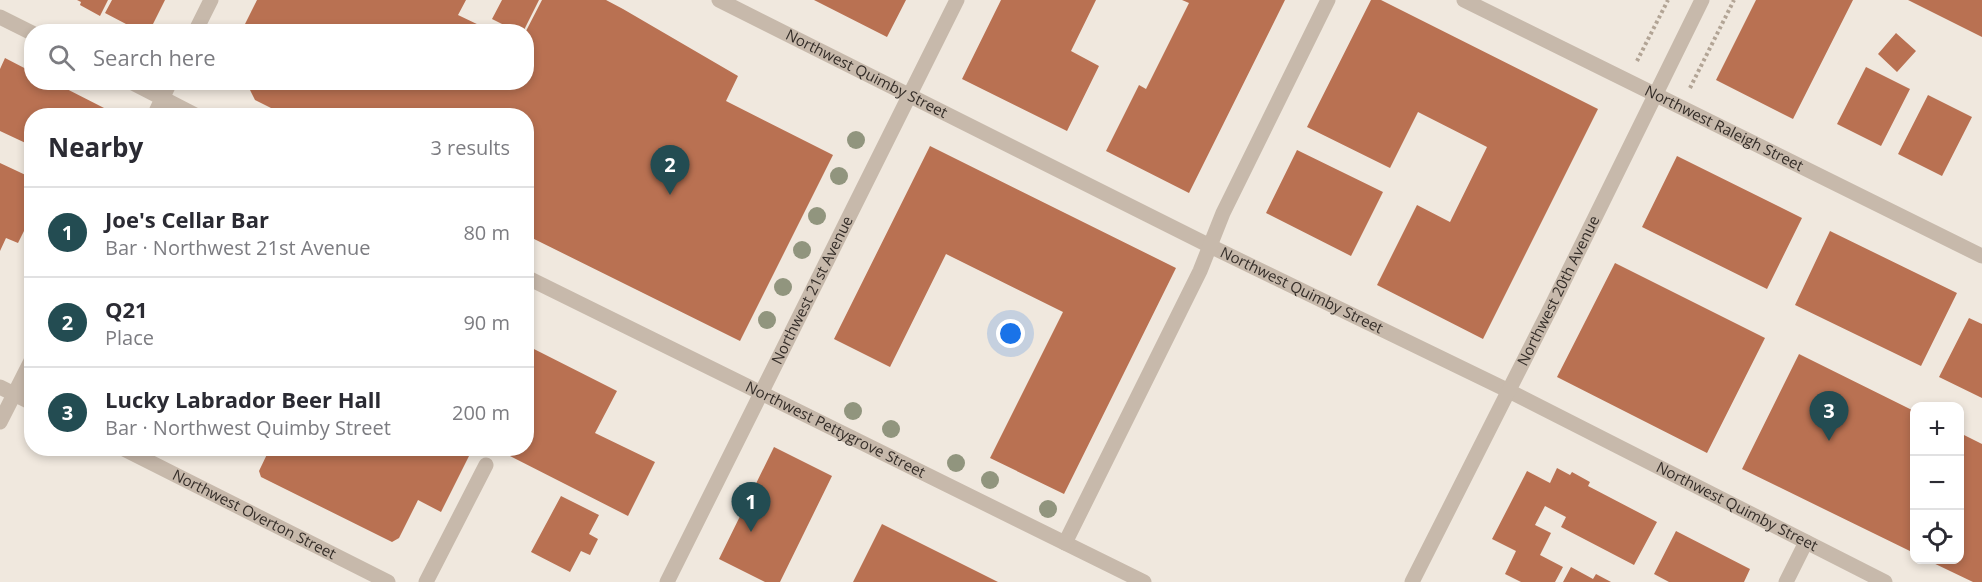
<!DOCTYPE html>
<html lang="en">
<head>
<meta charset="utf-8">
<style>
  :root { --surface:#fff; --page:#f2f2f3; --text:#2b2b33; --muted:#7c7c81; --line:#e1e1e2; --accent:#234c52 }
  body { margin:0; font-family:"Open Sans",sans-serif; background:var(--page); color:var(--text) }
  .controls { position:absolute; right:18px; bottom:18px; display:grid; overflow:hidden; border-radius:12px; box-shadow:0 3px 9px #0003 }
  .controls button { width:54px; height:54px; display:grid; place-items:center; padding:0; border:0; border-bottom:2px solid var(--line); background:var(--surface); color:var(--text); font:30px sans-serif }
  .you { position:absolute; left:1011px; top:334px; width:21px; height:21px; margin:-15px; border:4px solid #fff; border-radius:50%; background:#1a73e8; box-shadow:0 0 0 9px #1a73e833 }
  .badge { display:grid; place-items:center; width:39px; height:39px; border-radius:50%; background:var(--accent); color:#fff; font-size:20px; font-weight:700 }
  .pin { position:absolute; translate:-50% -50px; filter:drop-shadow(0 2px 3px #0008) }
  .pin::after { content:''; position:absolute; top:32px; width:21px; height:18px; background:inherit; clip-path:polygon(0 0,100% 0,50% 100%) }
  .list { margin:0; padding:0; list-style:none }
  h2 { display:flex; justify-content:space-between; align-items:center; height:78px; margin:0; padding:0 24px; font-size:26px }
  h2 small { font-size:20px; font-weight:400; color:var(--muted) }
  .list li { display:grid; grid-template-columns:39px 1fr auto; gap:18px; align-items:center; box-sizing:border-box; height:90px; padding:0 24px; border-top:2px solid var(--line) }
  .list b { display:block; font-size:22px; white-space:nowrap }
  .list p { margin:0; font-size:20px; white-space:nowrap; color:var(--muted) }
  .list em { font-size:20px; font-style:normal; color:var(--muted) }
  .icon { flex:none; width:33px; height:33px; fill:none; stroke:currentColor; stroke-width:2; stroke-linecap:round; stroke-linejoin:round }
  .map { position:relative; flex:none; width:1982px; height:582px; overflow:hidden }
  .search { position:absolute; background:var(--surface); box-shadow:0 3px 9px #0003; left:24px; top:24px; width:510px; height:66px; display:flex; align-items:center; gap:15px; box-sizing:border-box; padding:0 21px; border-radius:24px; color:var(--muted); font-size:22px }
  .panel { position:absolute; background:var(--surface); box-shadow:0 3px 9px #0003; left:24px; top:108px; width:510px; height:348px; border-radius:24px }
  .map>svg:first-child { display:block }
  .building { fill:#b97152 }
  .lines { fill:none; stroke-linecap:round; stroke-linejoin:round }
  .path { stroke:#b2a495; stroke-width:4; stroke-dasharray:3 3; stroke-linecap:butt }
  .minor { stroke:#c7b9ab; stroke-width:15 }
  .tree { fill:#91957e }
  .labels { text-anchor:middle; stroke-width:6; stroke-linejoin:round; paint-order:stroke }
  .street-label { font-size:15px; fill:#352e29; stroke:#f8f2ea }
</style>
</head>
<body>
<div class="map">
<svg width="1982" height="582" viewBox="0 0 1982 582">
  <rect width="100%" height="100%" fill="#f0e8de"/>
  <!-- building -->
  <path class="building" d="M77 0H108L100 16 80 5 81 2Z
    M112 0H165L149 32H132L124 27 126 24 105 13Z
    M257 0H466L458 15 481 26 478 32H241Z
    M502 0H539L523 32H518L492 19Z
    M542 0H606L623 9 738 76 726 101 833 155 740 341 526 235V116H287L255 100 246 82H526V31Z
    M814 0H906L887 37Z
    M1001 0H1096L1071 51 1099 66 1067 131 962 79Z
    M1182 0H1285L1189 193 1106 151 1139 85 1146 89 1189 3Z
    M1371 0H1381L1598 109 1483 339 1377 285 1417 205 1450 222 1487 147 1418 112 1390 168 1307 127Z
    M1756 0H1853L1793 119 1716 80Z
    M1908 0H1982V37Z
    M1896 33 1916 51 1897 72 1878 54Z
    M5 58 32 72V82H53L106 109 103 116H32V146L0 131V69Z
    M1866 67 1910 89 1881 146 1837 124Z
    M1928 95 1972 117 1942 176 1898 154Z
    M930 146 1176 268 1064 494 990 458 1063 312 946 254 890 367 834 339Z
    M1297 150 1383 192 1351 256 1266 213Z
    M1677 156 1802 218 1767 289 1642 227Z
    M0 163 32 178V215L18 243 6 238 0 251Z
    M1830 231 1957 293 1921 366 1795 305Z
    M1615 263 1765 338 1707 453 1557 377Z
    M1969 318 1982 324V398L1939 377Z
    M526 345 617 391 595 433 655 462 628 516 494 448H526Z
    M1799 354 1914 411V553L1742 469Z
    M1960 433 1982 444V582H1973L1927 560H1960Z
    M774 447 832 476 780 582H765L719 559Z
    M270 448H473L441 512 418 500 399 538 392 542 261 477 259 471Z
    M1557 468 1570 475 1572 472 1590 482 1588 486 1657 522 1634 565 1561 527 1566 517 1545 506 1535 525 1551 533 1540 555 1563 567 1555 582H1521L1505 574 1516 551 1492 539 1527 471 1550 483Z
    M561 496 599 515 589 534 598 539 590 555 581 551 570 572 531 552Z
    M882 524 998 582H853Z
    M1676 531 1750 569 1744 582H1669L1654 574Z
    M1571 567 1593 579 1596 574 1611 582H1563Z"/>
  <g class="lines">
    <!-- path -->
    <path class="path" d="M1637 61 1668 0
      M1690 88 1734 0"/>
    <!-- minor -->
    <g class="minor">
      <path id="s1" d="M719 0 1210 246 1509 391 1885 582"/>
      <path id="s2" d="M1464 0 1982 256"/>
      <path d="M0 17 32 33"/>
      <path d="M195 32 211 0"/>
      <path d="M131 82 197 116"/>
      <path d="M154 116 170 82"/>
      <path id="s3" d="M526 277 1144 582"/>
      <path d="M0 387 32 403"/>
      <path d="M0 422 32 359"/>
      <path id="s4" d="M122 448 388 582"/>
      <path d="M1065 543 1200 271 1223 213 1328 0"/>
      <path d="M426 582 486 465"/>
      <path id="s5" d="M667 582 957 0"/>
      <path id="s6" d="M1412 582 1552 305 1702 0"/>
      <path d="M1786 582 1806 542"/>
    </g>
  </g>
  <!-- trees -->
  <g class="tree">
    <circle cx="856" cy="140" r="9"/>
    <circle cx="839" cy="176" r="9"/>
    <circle cx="817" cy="216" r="9"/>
    <circle cx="802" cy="250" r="9"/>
    <circle cx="783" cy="287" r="9"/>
    <circle cx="767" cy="320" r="9"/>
    <circle cx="853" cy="411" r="9"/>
    <circle cx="891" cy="429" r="9"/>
    <circle cx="956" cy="463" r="9"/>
    <circle cx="990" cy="480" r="9"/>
    <circle cx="1048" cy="509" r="9"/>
  </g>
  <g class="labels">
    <!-- street labels -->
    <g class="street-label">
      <text dy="5" stroke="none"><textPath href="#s1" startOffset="165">Northwest Quimby Street</textPath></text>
      <text dy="5" stroke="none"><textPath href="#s2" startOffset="290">Northwest Raleigh Street</textPath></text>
      <text dy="5" stroke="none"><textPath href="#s5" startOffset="326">Northwest 21st Avenue</textPath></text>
      <text dy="5" stroke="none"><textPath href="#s1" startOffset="651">Northwest Quimby Street</textPath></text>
      <text dy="5" stroke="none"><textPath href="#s6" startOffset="326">Northwest 20th Avenue</textPath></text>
      <text dy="5" stroke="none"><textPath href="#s3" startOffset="345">Northwest Pettygrove Street</textPath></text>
      <text dy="5" stroke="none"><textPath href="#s1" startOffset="1137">Northwest Quimby Street</textPath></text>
      <text dy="5" stroke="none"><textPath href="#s4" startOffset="148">Northwest Overton Street</textPath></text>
    </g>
  </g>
</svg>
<div class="controls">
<button>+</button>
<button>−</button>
<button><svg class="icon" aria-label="locate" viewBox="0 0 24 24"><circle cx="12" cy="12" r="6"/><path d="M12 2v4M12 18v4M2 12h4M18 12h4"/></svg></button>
</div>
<div class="you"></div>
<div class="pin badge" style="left:751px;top:532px">1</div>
<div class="pin badge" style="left:670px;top:195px">2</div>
<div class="pin badge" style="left:1829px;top:441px">3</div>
<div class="search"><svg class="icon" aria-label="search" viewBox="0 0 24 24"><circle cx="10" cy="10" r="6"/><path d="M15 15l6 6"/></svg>Search here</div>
<section class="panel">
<h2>Nearby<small>3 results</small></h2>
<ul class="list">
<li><span class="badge">1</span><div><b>Joe's Cellar Bar</b><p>Bar · Northwest 21st Avenue</p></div><em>80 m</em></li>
<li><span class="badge">2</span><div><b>Q21</b><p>Place</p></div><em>90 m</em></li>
<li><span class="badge">3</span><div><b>Lucky Labrador Beer Hall</b><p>Bar · Northwest Quimby Street</p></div><em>200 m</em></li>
</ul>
</section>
</div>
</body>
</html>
